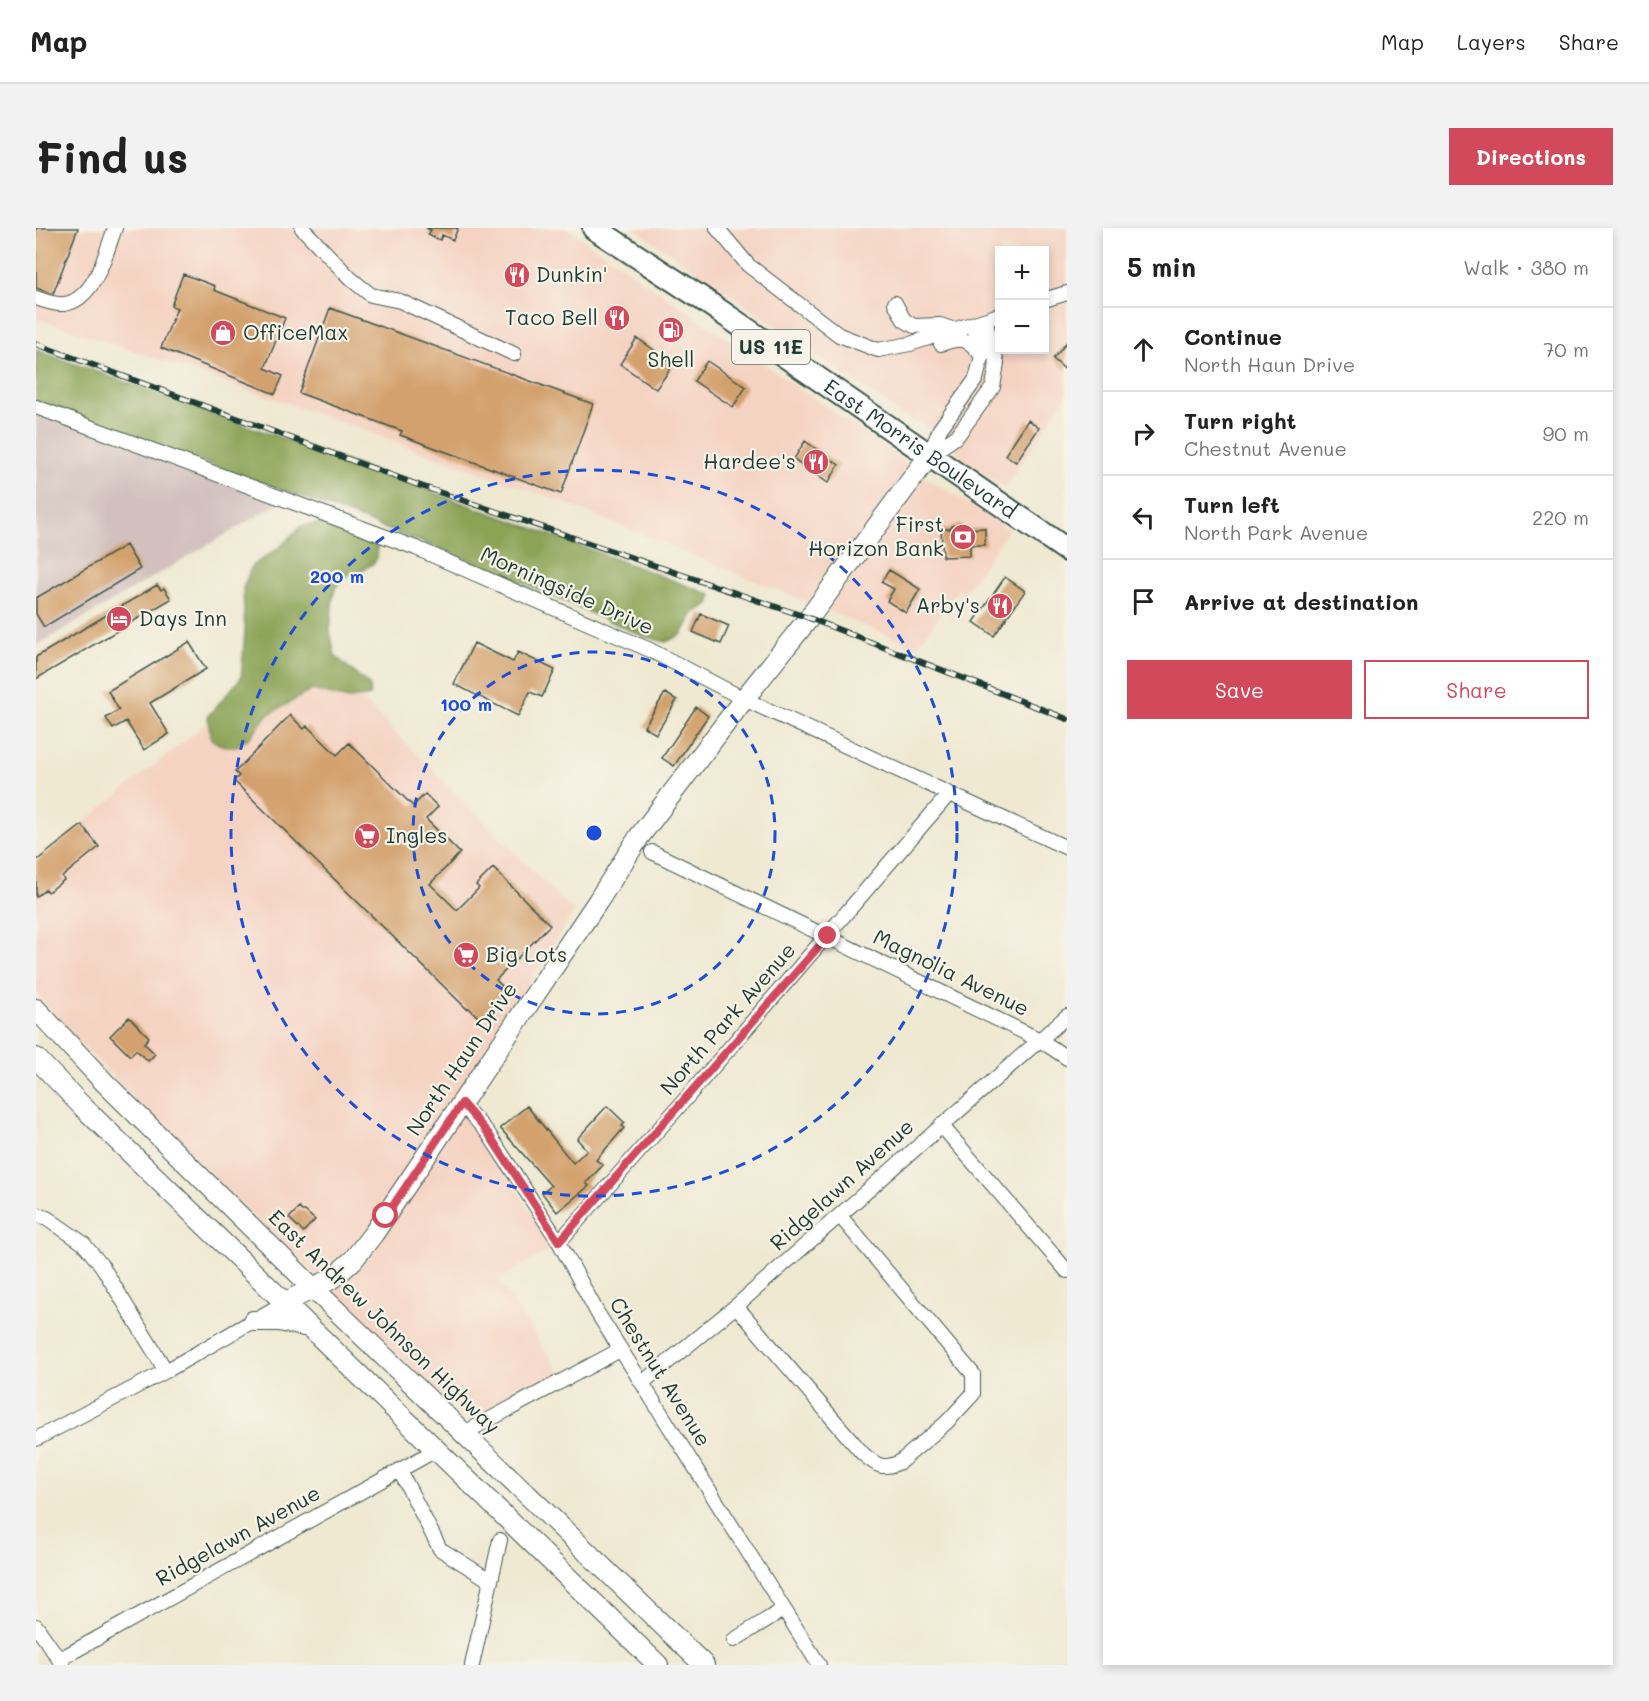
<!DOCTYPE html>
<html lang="en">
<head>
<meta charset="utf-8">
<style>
  :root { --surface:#fff; --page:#f2f2f2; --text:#222; --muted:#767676; --line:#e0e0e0; --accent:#d1495b }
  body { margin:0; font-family:Mali,sans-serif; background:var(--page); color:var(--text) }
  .controls { position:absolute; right:18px; top:18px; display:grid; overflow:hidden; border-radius:0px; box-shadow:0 3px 9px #0003 }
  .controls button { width:54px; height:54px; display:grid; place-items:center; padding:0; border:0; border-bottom:2px solid var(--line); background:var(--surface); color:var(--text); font:30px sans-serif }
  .stop { position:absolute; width:18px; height:18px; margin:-14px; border:4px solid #d1495b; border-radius:50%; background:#fff }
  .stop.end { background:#d1495b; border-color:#fff; box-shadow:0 2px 6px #0008 }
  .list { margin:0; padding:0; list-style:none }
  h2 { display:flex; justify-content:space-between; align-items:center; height:78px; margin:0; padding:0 24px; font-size:26px }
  h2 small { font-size:20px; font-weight:400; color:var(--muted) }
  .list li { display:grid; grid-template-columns:39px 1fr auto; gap:18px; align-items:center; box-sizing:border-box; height:84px; padding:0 24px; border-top:2px solid var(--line) }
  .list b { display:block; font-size:22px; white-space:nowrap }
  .list p { margin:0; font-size:20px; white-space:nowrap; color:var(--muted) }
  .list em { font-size:20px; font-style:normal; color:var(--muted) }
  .actions { display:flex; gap:12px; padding:18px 24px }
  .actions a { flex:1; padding:14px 0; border:2px solid var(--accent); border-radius:0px; text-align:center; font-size:21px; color:var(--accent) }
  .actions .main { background:var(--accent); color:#fff }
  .icon { flex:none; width:33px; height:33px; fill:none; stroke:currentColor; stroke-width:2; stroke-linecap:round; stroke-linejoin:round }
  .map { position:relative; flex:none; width:1031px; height:1437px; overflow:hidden; border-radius:0px }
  header { display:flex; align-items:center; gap:36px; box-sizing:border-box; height:84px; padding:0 30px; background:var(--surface); border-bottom:2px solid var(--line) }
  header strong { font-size:28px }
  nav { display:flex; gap:33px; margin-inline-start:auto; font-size:21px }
  .intro { display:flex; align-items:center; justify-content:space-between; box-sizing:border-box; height:144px; padding:0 36px }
  h1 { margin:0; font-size:42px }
  .button { padding:15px 27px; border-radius:0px; background:var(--accent); color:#fff; font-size:21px; font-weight:700 }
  main { display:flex; gap:36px; padding:0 36px }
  aside { flex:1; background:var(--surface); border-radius:0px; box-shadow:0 3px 9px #0003 }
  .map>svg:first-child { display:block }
  .built { fill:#f5d3c2; fill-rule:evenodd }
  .industrial { fill:#d1c0bd }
  .forest { fill:#8aa354; stroke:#547044; stroke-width:1.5 }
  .building { fill:#d3a16d }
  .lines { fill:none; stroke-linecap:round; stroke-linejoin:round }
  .street-casing { stroke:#3e574c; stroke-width:16 }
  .secondary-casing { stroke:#3e574c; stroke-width:22 }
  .primary-casing { stroke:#3e574c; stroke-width:26 }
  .street { stroke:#fff; stroke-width:14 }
  .secondary { stroke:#fff; stroke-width:20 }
  .primary { stroke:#fff; stroke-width:22 }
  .rail-casing { stroke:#1f3d34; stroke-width:6 }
  .rail { stroke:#f7f3e8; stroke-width:4; stroke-dasharray:11; stroke-linecap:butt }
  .route { stroke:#d1495b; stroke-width:8 }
  .ring { fill:none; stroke:#1d4ed8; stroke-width:3; stroke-dasharray:10 8 }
  .labels { text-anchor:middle; stroke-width:4.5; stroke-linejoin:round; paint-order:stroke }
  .shield { fill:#f7f3e8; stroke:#60746a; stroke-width:1.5 }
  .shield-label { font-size:20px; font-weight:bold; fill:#1f3d34 }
  .poi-label { font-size:21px; fill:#1f3d34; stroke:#f7f3e8; text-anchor:start }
  .street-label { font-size:21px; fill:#1f3d34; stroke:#f7f3e8 }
  .centre { fill:#1d4ed8; stroke:#f7f3e8; stroke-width:3 }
  .ring-label { font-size:18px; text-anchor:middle; font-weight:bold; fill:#1d4ed8; stroke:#f7f3e8; stroke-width:4.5; stroke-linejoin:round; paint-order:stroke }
</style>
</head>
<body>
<header>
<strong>Map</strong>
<nav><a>Map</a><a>Layers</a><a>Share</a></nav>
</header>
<div class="intro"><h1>Find us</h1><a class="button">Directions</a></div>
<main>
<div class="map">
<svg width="1031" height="1437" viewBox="0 0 1031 1437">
  <rect width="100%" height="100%" fill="#f7f3e8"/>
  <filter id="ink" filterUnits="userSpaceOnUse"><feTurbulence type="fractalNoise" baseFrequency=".0167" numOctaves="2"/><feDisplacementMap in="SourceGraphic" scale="12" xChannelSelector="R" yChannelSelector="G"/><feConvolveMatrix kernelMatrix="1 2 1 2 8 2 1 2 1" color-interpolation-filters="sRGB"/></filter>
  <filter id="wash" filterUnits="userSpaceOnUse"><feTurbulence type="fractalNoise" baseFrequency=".008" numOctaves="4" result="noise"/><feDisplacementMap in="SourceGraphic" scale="24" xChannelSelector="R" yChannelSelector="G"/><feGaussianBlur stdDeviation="1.35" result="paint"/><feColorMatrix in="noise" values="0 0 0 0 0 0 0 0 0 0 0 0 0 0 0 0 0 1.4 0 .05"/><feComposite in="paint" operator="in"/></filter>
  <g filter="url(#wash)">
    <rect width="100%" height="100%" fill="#efe9d2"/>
    <!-- built -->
    <path class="built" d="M0 0H531L860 227 899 256 908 260 973 301 929 364 923 361 880 419 524 273 253 176 0 90Z
      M598 0H1031V166L969 260 933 236 916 219 884 194H879L870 189ZM963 22H1008V122H963Z
      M281 426 538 684 416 874 443 905 456 923 518 1019 462 1052 526 1148 432 1193 237 1007 113 886 33 804 0 764V633L168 497Z"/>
    <!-- industrial -->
    <path class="industrial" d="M0 179 250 271 0 418Z"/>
    <!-- forest -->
    <path class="forest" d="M0 122 499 301 676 367 673 376 658 385 646 406 630 414 607 408 456 341 272 271 49 193 0 173Z
      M292 294 333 310 342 321 339 334 325 343 309 348 299 360 296 377 294 404 299 428 334 458V468L313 471 276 462 231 487 215 508 200 519 185 517 175 511 172 488 205 450 209 404 207 360 216 338 244 319 265 298Z"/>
    <g id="blocks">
      <!-- building -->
      <path class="building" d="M0 0H42L17 66 0 60Z
        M390 0H422L417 12 406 7 404 12 392 7 395 2Z
        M147 46 179 58 178 62 249 90 229 140 247 148 239 166 125 120 141 80 135 78Z
        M294 80 557 176 525 266 364 207 366 203 263 165Z
        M601 110 638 136 620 161 584 136Z
        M1031 114V143L1017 131Z
        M671 133 710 159 697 179 658 153Z
        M992 192 1003 200 980 234 969 227Z
        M769 213 803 237 792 255 758 231Z
        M926 297 927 301 949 300V317H934V328L907 329 905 301H915V298Z
        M90 317 104 341 8 399 0 386V370Z
        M853 342 884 361 870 385 851 373 858 361 845 354Z
        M969 349 989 363 958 408 938 394Z
        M121 357 125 362 128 360 135 371 0 451V429Z
        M665 386 693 398 685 416 657 404Z
        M153 414 170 441 114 475 133 506 108 522 90 493 77 501 70 490 83 482 72 463Z
        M438 415 477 434 482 424 519 442 506 469 494 464 482 488 418 456Z
        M629 465 641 472 620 506 608 499Z
        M660 479 672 488 638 538 626 530Z
        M254 487 268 501 271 498 301 527 313 515 377 578 389 566 402 579 390 591 424 625 394 656 421 682 443 660 440 657 457 640 514 697 460 752 471 763 444 791 433 780 431 781 198 553 203 548 199 544Z
        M46 597 63 619 26 649 28 652 12 664 10 661 0 669V633Z
        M93 789 113 809 108 815 119 826 112 833 100 822 94 828 74 808Z
        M491 878 537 935 551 922 541 911 571 878 589 895 586 898 588 900 560 932 567 937 550 955 553 958 521 984 506 965 515 958 464 900Z
        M263 980 266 983H269L279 992 267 1004 253 990Z"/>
    </g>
  </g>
  <g filter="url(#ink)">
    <use href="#blocks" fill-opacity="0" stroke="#3e574c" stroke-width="1.5"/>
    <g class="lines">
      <!-- street casing -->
      <g class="street-casing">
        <path id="street" d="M266 0 315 51 335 67 364 73 478 126
          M681 0 712 37 803 107 842 122 874 116 963 87
          M0 70C8 73 19 77 28 76 59 72 70 24 79 0
          M1008 72 1031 65
          M859 75 868 92 878 98 904 97 919 102
          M905 116C924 109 932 109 945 127
          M0 179 380 320 614 422 708 471 1031 620
          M893 228 921 208 957 159 961 135 949 92
          M893 228 904 201 940 151 946 128 937 96
          M616 624 1004 812 1031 830
          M425 875 452 905 523 1014 562 1086 606 1155 783 1437
          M905 897 1031 1043
          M0 986 11 990 47 1015 66 1038 130 1143
          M523 1014 646 875 913 566
          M700 1078 827 1226C841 1238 847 1242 864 1234L911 1194 937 1166V1146L804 988
          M606 1155 700 1078 1031 788
          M428 1205 584 1122
          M0 1211 130 1143 248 1075
          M364 1243 404 1321 455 1353
          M0 1398 27 1437
          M698 1412 748 1381
          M24 1431 400 1222
          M436 1437 464 1312"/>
      </g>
      <!-- secondary casing -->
      <g class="secondary-casing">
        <path id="secondary" d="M0 781 69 855 278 1061 668 1437
          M0 830 46 878 622 1437
          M248 1075 297 1050 317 1032 338 1005 562 673 603 609 708 471 773 390 893 228
          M217 1093H243L273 1099"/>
      </g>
      <!-- primary casing -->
      <g class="primary-casing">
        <g id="primary">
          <path id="s1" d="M558 0 665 70 1031 322"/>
        </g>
      </g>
      <!-- street -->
      <use href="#street" class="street"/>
      <!-- secondary -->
      <use href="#secondary" class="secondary"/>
      <!-- primary -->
      <use href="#primary" class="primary"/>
      <!-- rail casing -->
      <g class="rail-casing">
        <path id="rail" d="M0 116 385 258 773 390 1031 491"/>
      </g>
      <!-- rail -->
      <use href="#rail" class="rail"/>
    </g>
  </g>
  <g class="lines" filter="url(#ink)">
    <!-- route -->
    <path class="route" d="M350 988 426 875 452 905 523 1014 792 708"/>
  </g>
  <!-- distance rings -->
  <g class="ring">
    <circle cx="558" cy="605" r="181"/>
    <circle cx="558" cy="605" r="363"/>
  </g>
  <!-- icons -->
  <defs>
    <g id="restaurant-disc" transform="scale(1.35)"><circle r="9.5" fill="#d1495b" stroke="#f7f3e8"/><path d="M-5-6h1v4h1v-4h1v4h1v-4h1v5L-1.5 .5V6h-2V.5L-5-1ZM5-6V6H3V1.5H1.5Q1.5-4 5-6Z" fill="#fff"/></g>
    <g id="fuel-disc" transform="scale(1.35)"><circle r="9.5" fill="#d1495b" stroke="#f7f3e8"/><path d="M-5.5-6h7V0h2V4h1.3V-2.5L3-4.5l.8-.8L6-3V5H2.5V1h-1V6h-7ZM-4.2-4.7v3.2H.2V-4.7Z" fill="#fff"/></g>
    <g id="shop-disc" transform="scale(1.35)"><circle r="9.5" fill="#d1495b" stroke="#f7f3e8"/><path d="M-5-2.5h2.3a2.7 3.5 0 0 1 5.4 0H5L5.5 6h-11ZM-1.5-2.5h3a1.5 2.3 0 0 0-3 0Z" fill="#fff"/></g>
    <g id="bank-disc" transform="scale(1.35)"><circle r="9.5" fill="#d1495b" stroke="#f7f3e8"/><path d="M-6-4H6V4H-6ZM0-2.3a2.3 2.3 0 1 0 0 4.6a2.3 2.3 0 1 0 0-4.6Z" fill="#fff"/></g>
    <g id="hotel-disc" transform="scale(1.35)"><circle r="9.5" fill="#d1495b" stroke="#f7f3e8"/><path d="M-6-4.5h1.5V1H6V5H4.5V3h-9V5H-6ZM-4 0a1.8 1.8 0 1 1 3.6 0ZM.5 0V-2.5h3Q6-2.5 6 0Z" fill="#fff"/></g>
    <g id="supermarket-disc" transform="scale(1.35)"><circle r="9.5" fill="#d1495b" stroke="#f7f3e8"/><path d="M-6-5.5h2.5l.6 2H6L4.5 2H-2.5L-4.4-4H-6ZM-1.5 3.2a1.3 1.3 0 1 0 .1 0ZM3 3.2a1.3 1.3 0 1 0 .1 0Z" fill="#fff"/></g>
  </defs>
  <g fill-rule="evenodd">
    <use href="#restaurant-disc" x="481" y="47"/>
    <use href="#restaurant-disc" x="581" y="90"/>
    <use href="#fuel-disc" x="635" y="102"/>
    <use href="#shop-disc" x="187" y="105"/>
    <use href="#restaurant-disc" x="780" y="234"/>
    <use href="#bank-disc" x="927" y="309"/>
    <use href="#restaurant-disc" x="964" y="378"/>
    <use href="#hotel-disc" x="83" y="391"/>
    <use href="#supermarket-disc" x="331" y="608"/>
    <use href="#supermarket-disc" x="430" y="727"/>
  </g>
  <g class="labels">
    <!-- shield labels -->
    <rect class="shield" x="696" y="102" width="78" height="34" rx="4.5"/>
    <g class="shield-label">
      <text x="735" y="126">US 11E</text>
    </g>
    <!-- poi labels -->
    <g class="poi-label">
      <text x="500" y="54">Dunkin'</text>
      <text x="562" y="97" text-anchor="end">Taco Bell</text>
      <text x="207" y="112">OfficeMax</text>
      <text x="635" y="139" text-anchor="middle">Shell</text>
      <text x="760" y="241" text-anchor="end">Hardee's</text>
      <text x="908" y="304" text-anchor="end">First<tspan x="908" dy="24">Horizon Bank</tspan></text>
      <text x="944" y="385" text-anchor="end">Arby's</text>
      <text x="103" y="398">Days Inn</text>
      <text x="350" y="615">Ingles</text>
      <text x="450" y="734">Big Lots</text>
    </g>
    <!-- street labels -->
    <g class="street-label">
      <text dy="7" stroke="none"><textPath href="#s1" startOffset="394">East Morris Boulevard</textPath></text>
      <text transform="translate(531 363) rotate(24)" y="7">Morningside Drive</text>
      <text transform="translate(915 745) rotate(26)" y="7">Magnolia Avenue</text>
      <text transform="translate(692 791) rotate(-49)" y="7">North Park Avenue</text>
      <text transform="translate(426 831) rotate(-56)" y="7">North Haun Drive</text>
      <text transform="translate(806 957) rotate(-42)" y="7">Ridgelawn Avenue</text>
      <text transform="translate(348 1094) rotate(44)" y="7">East Andrew Johnson Highway</text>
      <text transform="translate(624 1144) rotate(58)" y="7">Chestnut Avenue</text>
      <text transform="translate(202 1308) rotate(-29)" y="7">Ridgelawn Avenue</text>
    </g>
  </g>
  <circle cx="558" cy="605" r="9" class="centre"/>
  <g class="ring-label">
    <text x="301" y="355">200 m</text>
    <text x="430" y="483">100 m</text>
  </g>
</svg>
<div class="controls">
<button>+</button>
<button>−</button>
</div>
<div class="stop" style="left:350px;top:988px"></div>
<div class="stop end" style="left:792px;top:708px"></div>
</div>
<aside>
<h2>5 min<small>Walk · 380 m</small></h2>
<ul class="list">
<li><svg class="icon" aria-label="ahead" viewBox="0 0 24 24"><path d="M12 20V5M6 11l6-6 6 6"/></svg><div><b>Continue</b><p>North Haun Drive</p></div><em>70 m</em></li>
<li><svg class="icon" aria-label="right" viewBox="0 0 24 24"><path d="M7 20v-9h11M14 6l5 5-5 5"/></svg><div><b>Turn right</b><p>Chestnut Avenue</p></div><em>90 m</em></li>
<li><svg class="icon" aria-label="left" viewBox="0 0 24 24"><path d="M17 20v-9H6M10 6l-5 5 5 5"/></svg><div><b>Turn left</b><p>North Park Avenue</p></div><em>220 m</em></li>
<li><svg class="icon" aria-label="arrive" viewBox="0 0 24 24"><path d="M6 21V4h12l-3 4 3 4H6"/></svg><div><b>Arrive at destination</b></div></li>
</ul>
<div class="actions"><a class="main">Save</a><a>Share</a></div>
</aside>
</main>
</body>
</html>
